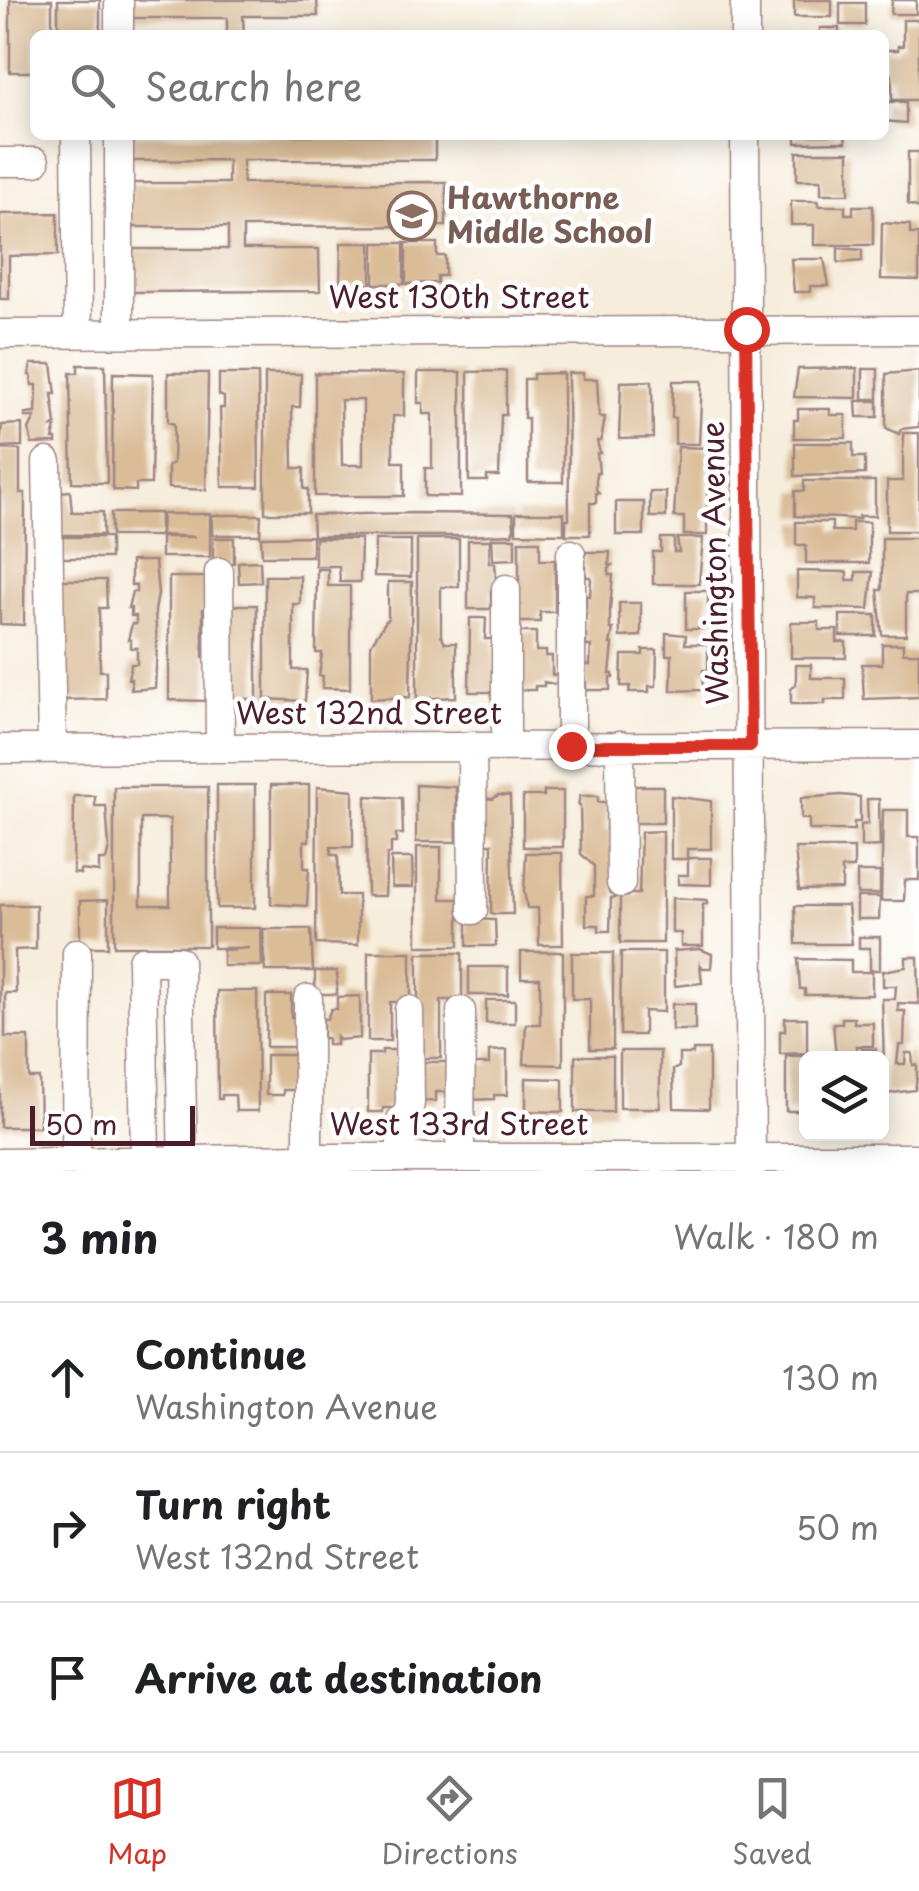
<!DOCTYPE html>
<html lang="en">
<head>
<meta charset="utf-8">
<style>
  :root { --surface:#fff; --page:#f2f2f2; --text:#202124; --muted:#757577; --line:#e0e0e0; --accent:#d93025 }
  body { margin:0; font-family:"Playpen Sans",sans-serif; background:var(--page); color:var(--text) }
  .controls { position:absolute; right:30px; bottom:30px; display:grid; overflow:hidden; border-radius:15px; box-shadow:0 5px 25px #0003 }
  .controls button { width:90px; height:90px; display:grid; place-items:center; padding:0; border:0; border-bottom:2px solid var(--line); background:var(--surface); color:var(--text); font:50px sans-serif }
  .scale { position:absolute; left:30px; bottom:25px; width:165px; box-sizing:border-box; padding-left:10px; border:5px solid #4a1f2b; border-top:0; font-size:28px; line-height:35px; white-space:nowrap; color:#4a1f2b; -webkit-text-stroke:8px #fff; paint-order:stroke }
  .stop { position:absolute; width:30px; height:30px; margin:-22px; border:8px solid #d93025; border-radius:50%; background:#fff }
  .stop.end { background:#d93025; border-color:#fff; box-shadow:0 2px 10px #0008 }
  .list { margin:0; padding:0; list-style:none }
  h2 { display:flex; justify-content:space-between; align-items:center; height:130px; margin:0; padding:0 40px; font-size:42px }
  h2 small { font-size:32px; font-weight:400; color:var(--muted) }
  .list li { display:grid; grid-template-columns:65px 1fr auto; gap:30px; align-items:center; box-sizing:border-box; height:150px; padding:0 40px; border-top:2px solid var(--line) }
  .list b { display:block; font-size:38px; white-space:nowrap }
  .list p { margin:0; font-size:32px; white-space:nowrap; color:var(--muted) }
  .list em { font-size:32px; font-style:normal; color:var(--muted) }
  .icon { flex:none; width:55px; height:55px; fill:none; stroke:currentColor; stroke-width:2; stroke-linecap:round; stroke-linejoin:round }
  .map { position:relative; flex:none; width:919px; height:1171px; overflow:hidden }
  .search { position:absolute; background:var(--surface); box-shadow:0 5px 25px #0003; left:30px; right:30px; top:30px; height:110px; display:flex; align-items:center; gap:25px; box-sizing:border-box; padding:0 35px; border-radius:15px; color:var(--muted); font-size:38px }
  .sheet { height:580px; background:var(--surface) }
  nav { display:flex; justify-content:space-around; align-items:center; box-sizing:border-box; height:140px; border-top:2px solid var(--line); background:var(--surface); font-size:28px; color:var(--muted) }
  nav a { display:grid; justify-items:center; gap:5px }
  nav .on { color:var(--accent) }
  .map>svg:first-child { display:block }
  .building { fill:#dabc97; fill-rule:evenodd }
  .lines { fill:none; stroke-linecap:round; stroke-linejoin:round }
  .minor-casing { stroke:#a08684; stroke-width:31 }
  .minor { stroke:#fff; stroke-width:28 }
  .route { stroke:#d93025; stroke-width:12 }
  .labels { text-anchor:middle; stroke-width:9; stroke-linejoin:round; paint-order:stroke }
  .education-label { font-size:30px; font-weight:bold; fill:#785e54; stroke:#fff; text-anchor:start }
  .street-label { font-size:30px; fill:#4a1f2b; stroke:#fff }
</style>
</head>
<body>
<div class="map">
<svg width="919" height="1171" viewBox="0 0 919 1171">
  <rect width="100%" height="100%" fill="#fff"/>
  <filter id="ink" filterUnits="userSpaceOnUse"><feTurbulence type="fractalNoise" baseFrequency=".01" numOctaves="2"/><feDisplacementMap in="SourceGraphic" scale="20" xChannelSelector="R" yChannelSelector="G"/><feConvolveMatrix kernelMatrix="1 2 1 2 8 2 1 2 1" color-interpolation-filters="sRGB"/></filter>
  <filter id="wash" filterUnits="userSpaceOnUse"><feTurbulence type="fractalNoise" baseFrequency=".0048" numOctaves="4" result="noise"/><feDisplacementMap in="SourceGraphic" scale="40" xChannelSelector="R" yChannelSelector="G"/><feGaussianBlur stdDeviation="2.25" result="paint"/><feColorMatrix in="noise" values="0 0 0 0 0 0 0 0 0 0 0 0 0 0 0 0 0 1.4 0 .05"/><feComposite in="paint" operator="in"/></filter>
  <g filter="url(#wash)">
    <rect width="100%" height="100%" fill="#f6eddc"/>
    <g id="blocks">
      <!-- building -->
      <path class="building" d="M10 0H52V35H35V72H10Z
        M58 0H100V35H58Z
        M130 0H317L318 16H243L244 35H227V18H130Z
        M794 0H832V17H794Z
        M892 0H916V14H891Z
        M840 3H865V25H840Z
        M903 20H919V100H892V75H884V50H898V46H903Z
        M820 28H839V35H820Z
        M884 102H906V123L884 121Z
        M129 135H435V160H243V183L446 182V226L243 227V249H319L320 291 130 292V249H228V227H130V183H228V160L130 161Z
        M796 135H845L846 142 796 143Z
        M797 152H849V194H821V180H797Z
        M908 152H919V208L908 204Z
        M791 201H818V206H845V214H853V206H873V245H814V225H791Z
        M58 213V255L9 256V299H0V214Z
        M882 223 910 225V234H919V280L881 279Z
        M341 243H371V284H340Z
        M374 243H404V284H374Z
        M406 243H437V256H445V276H437V283L406 284Z
        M838 248 862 250V261L838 263Z
        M791 259H824L829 286H810V292H794Z
        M31 364H52L56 394H52L56 424 52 427H56L53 439H56V443L32 444 29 430 35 417H25V414L36 413 37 385H32L31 375H29Z
        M78 365H105L107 483 72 482 70 373H78Z
        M857 368V398L794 397 798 369Z
        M863 369H878V399H863Z
        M506 371V415H501L499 476H487V481H469L468 372Z
        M919 371V427L901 429 899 434 886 428V374Z
        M418 372H461V497L425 496V468H432V414H423V403H418Z
        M113 373 153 374 151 484H136V491L114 490 112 485Z
        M168 373H208L206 490 168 488V466L173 463 174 424 168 422Z
        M315 373 404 374V416H393V462H404V496H315ZM341 400H363V465H342Z
        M563 373V482H528V418H524V379H533V374Z
        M568 373H583V379H597L599 417H605L601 441H597L600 453H597L599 473H596V489L599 493H596V503H590V535H566V519H569Z
        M219 374H258L259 487H222L220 408H224V397L219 395Z
        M265 374H301L300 407H292L293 468H304V489H308V513H265Z
        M652 381 653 438 619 439 621 382Z
        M673 381H702L699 444H675V418H672Z
        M856 401H878V417H857Z
        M798 409H830V415H846V438H794V420H798Z
        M22 424V446L0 447 2 425Z
        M903 433H919V531H887V481H903Z
        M795 443H853V457H865V474L795 476Z
        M678 447 707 448V535H684V517H674Z
        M0 449 20 450V493H25L24 625 0 624Z
        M804 481H875V516H859V519L795 516V491H804Z
        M70 491 72 512H103V535H61L60 492Z
        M650 492H666V517H650Z
        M616 502H644V535H616Z
        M111 513H160V536H111Z
        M415 513 513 514 514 528 512 534 464 536H313L312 515Z
        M516 513H564V534L516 533Z
        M162 514H210V557H161V537H195L161 535Z
        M212 515H261L260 535H212Z
        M796 522H832V531H852V522H869V563H806V545H796Z
        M312 536V556H262L261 537Z
        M59 537H110V558H59Z
        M213 538H234V563H213Z
        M315 538 361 539 360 582H340L339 566H315Z
        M492 538H515V559L493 560Z
        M661 538H674V552H679L677 538H703L699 584H653V552H661Z
        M882 538H919V594H906V635H882L878 590H882Z
        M417 539H459V587H441V636L445 643H456V697L417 699Z
        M375 540H411V577L374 576Z
        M468 540H490L489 563H495L496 576 495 590H491V609H468Z
        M519 541H540V560H555V612H540V622H519Z
        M586 552H610L609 565H612L609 569V575H613L610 609V629H613L610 644H613L610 674H613V678H610V690H586V682H583L586 665H590L591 646H586V635H582L586 614H582V607H586V596H590L591 577H586V567L583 566Z
        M131 561H155L158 594 155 611 157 646 155 688 131 690V679H128L131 664H137V648H131V640H128L132 624H136V616H131V608H128L132 592H136V585H131Z
        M260 561 261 582 239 583 238 562Z
        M317 569H328V586H350V689L322 688 323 676H319L322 653H316Z
        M797 571 847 572V580H856V572H873L869 609 815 608V598L797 597Z
        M265 576H300V604H293V670H307L305 701 265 699Z
        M169 577H207V609H203V657H207V701L169 700Z
        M61 580H106L107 608H99L100 671H106V699L62 700Z
        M388 582H412L410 697 371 699V644L388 618Z
        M686 591H708V629H686Z
        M619 603H641V636L620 637Z
        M239 605H257V699H230L226 607Z
        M840 615H876V636H840Z
        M470 618H486L485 639H493L496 692H469Z
        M791 622H819V630H837V642H846V658H791Z
        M520 632H536V651H546V656H552V675H565V686L544 682V686H535V690H519Z
        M666 633 686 635 685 644H708V670H703V690L671 691 672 655H666Z
        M882 644H903V653H919V697L864 699 862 664H882Z
        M643 650H657L656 686H649V692H629L630 686H621L622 655H643Z
        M796 665H811V678H845V700H825V704H791V689L796 685Z
        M217 785H255V908H217Z
        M271 785H309V841H304V868H309L307 906 271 904Z
        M416 785 456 787 457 842H416Z
        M622 786H663V823H622Z
        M114 787H208V946H114ZM141 819H170V905H141Z
        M317 787 353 790V847H331V855H338L339 895H358V945L316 944Z
        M544 791H563V847H523V796H544Z
        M498 795 510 796 513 914H491L492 844H479L480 798 493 799Z
        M841 795 860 797V822H854V830H809V819H801V798Z
        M74 796H95V806H106L109 848 106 860H99V872L80 870V874L73 873Z
        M366 796 402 798 403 834H396V843H391V854H387L385 896H367Z
        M580 796H598V802H606V830H612L615 898H611L610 931H599V925H586V896H594V866L581 854 580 805H578Z
        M671 796 711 801V849H687V859H671Z
        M867 799H879L880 846 861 847V825L868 824Z
        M883 810H908V837H919V880H905L904 901H881Z
        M663 831V943H620V894H639L641 832Z
        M417 847H441V899H459V946H417Z
        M795 848H854V868H842V889L799 890Z
        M526 853H562L563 945H539L538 908H527L524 891Z
        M391 858H412L413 887H392Z
        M688 858H711V885L678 884V875H688Z
        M857 872H880V894H857Z
        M857 897H880L879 919H857Z
        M672 898 707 900V904H703V946H681V933H672Z
        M108 900V947H80V901Z
        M0 905H36V949L15 950 16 993H5V1037H29V1078H39L40 1127H0Z
        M795 906H848L852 944H796Z
        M467 919 495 920 496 946H467Z
        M213 928H261L262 966H223V950L249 948H213Z
        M263 929H311L313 971H265Z
        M859 937H880V970H870V948H859Z
        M700 949 712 954 711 968H703L700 964 702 983 675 986 674 951Z
        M368 952H411V1002H390V1041H368Z
        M521 952H563V1065L524 1064 526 1024H540V978H521Z
        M621 952H664V1012L644 1011V1035H620Z
        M418 953H462V1000H441V1058H418Z
        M572 953H613V1049H590V999H572Z
        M906 957H918L919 1004 898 1003V1011H905L904 1045H899L897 1064H905L906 1053H912L913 1065H917V1078L915 1090 885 1094 882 999H895L896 986H883V971L906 967Z
        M798 959 851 960V972H872V995H805V989H800Z
        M469 967H508V995H469Z
        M315 971H337V994H315Z
        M217 991H257L258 1111H236L235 1095H222V1099H218Z
        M266 995H291V1017H297L300 1047H266Z
        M360 996V1038L338 1040 336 1037V1045H327V1038H323V1019H327L331 1009H337V997Z
        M486 1000H515V1023H486Z
        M672 1004H695V1030H672Z
        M785 1018H807V1053L780 1054V1031H785Z
        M842 1018H854V1023H873V1046H857V1054H862V1049H876V1058H836L833 1023H842Z
        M382 1050H405V1108H383V1112H368V1054H382Z
        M507 1050V1095H494V1099L469 1100V1064H489V1051Z
        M693 1050H709V1109L674 1108 673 1070 679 1067V1054H693Z
        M620 1051H660V1108H620Z
        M266 1055H304V1090H283V1095H266Z
        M575 1056H613V1112H575Z
        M786 1056H806V1111H786Z
        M419 1062H457V1092H436V1101H419Z
        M526 1078 563 1079V1112L526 1111Z"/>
    </g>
  </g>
  <g filter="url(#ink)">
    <use href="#blocks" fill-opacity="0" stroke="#a08684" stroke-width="2.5"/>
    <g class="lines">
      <!-- minor casing -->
      <g class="minor-casing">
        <path id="minor" d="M119 0V35
          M745 0V35
          M76 135 78 333
          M119 135V332
          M745 135 751 1171
          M0 162H35
          M0 334 919 330
          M47 462 52 748
          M571 554V746
          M219 572 220 748
          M506 589V746
          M620 745 621 883
          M472 746 473 910
          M0 749 919 745
          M308 999V1158
          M401 1158V1120L408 1114 410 1103 409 1010
          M460 1158 461 1011
          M145 1161 142 961H179L183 1171
          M76 1162 77 953
          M0 1163 308 1158H919"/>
      </g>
      <!-- minor -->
      <use href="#minor" class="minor"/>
    </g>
  </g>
  <g class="lines" filter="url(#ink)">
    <!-- route -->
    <path class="route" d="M571 746H751L746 329"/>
  </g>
  <!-- icons -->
  <defs>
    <g id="school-ring" transform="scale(2.5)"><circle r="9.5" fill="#fff" stroke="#8d6e63" stroke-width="1.5"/><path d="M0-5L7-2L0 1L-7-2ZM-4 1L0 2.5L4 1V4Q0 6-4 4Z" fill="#8d6e63"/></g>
  </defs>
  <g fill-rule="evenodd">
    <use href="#school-ring" x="412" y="216"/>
  </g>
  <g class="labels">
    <!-- education labels -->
    <g class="education-label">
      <text x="447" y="209">Hawthorne<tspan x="447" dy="34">Middle School</tspan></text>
    </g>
    <!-- street labels -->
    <g class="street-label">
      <text x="459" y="308">West 130th Street</text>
      <text transform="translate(716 563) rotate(-91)" y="10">Washington Avenue</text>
      <text x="369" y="724">West 132nd Street</text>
      <text x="459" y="1135">West 133rd Street</text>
    </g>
  </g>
</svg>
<div class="controls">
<button><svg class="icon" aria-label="layers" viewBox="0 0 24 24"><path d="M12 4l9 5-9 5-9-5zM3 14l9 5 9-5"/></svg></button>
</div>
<div class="scale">50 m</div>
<div class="stop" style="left:746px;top:329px"></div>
<div class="stop end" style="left:571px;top:746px"></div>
<div class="search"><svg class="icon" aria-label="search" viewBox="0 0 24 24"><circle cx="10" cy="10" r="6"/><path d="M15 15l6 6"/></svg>Search here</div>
</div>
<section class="sheet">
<h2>3 min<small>Walk · 180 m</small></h2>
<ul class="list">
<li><svg class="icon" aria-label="ahead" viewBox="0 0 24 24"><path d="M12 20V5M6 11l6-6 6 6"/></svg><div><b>Continue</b><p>Washington Avenue</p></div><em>130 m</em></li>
<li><svg class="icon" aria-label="right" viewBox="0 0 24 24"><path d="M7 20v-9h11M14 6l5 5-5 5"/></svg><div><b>Turn right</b><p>West 132nd Street</p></div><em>50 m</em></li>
<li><svg class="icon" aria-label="arrive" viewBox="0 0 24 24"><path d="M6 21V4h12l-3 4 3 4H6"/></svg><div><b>Arrive at destination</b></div></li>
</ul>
</section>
<nav>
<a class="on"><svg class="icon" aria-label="map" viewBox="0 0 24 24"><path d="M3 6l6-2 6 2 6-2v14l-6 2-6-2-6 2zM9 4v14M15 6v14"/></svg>Map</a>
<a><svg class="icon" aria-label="directions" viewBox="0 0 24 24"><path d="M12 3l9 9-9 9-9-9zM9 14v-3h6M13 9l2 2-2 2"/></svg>Directions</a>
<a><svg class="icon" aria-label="saved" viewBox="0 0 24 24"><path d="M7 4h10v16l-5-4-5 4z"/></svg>Saved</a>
</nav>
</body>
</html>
